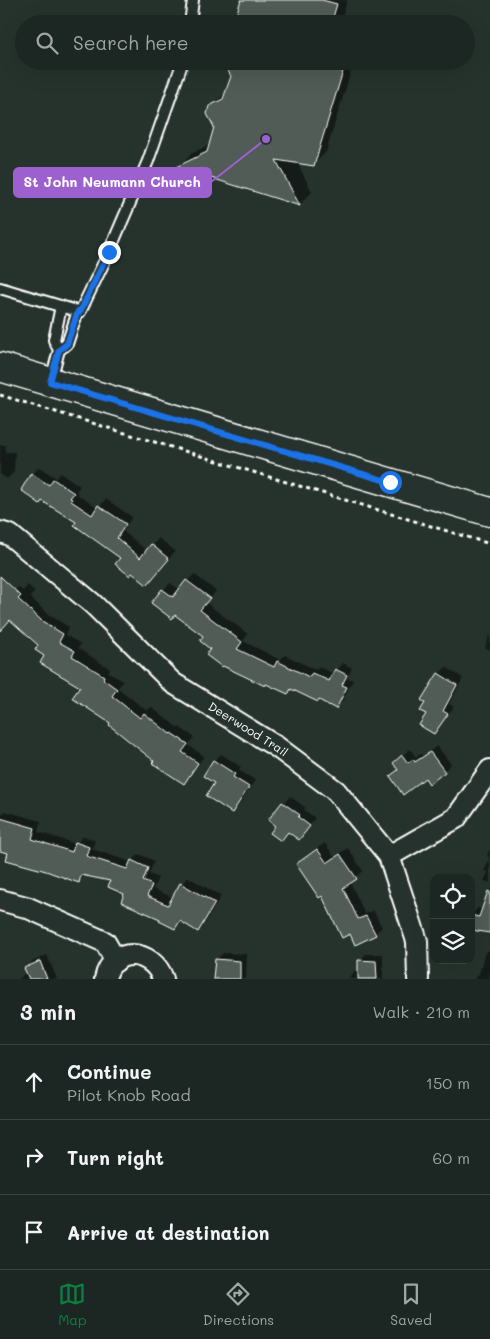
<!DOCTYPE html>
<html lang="en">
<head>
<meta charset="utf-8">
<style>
  :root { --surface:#1c2622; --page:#29322f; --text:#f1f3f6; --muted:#a0a5a5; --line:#3a4340; --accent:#0b8043 }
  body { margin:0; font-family:Mali,sans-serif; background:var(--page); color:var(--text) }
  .controls { position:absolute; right:15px; bottom:15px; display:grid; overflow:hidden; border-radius:10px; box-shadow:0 5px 20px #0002 }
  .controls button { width:45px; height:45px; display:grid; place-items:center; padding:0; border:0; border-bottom:1px solid var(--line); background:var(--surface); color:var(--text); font:25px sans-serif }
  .stop { position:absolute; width:15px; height:15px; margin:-11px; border:4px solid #1a73e8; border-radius:50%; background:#fff }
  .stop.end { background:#1a73e8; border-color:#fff; box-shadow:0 1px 5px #0008 }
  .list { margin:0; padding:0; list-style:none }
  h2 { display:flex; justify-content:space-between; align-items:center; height:65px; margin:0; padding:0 20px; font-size:21px }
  h2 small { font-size:16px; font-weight:400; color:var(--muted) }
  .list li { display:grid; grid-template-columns:32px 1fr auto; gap:15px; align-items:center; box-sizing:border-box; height:75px; padding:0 20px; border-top:1px solid var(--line) }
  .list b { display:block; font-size:19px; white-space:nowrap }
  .list p { margin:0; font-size:16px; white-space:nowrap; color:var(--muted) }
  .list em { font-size:16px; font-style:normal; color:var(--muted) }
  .icon { flex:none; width:28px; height:28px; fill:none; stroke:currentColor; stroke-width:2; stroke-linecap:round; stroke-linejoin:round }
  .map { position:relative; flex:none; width:490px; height:979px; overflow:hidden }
  .search { position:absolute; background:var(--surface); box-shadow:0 5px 20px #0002; left:15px; right:15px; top:15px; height:55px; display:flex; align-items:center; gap:12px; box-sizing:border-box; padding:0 18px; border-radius:28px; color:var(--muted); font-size:19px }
  .sheet { height:290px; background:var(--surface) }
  nav { display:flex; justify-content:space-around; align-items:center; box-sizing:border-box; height:70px; border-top:1px solid var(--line); background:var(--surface); font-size:14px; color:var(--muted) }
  nav a { display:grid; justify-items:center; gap:2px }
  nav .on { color:var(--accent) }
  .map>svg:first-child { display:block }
  .shadow { fill:#0007 }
  .building { fill:#515c57; stroke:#fff }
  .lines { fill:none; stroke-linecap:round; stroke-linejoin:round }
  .service-casing { stroke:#fff; stroke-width:14 }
  .minor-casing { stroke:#fff; stroke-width:24 }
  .secondary-casing { stroke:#fff; stroke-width:31 }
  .path { stroke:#fff; stroke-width:3; stroke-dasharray:4 4; stroke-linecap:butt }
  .service { stroke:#26332d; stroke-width:10 }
  .minor { stroke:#26332d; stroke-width:20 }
  .secondary { stroke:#26332d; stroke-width:28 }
  .route { stroke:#1a73e8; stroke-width:6 }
  .labels { text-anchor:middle; stroke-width:4; stroke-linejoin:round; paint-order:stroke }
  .street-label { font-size:12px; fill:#fff; stroke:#26332d }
  .leader { fill:none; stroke:#9c61cf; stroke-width:2 }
  .callout-dot { fill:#9c61cf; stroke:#26332d; stroke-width:2 }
  .callout { fill:#9c61cf; stroke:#9c61cf; stroke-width:2 }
  .callout-label { font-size:14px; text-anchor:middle; font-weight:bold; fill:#fff }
</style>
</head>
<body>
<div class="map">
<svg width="490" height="979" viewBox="0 0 490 979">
  <rect width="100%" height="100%" fill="#26332d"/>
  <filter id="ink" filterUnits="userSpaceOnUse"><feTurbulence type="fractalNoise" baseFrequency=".02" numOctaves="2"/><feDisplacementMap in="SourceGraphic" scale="10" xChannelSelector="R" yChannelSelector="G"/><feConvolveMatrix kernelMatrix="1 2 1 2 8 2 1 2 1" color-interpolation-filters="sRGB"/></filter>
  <g filter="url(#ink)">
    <!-- shadow -->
    <path class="shadow" d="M242 0H347L340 24H222L234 12 238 13Z
      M224 61H354L326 152 313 165 297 162 312 192 300 204 178 167 191 154 210 144 216 127 210 107 227 92 232 76Z
      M0 445H6L5 452H15L14 472 7 479 0 474V475Z
      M39 467 56 478 61 473 80 486 76 491 78 492 77 494 98 508 106 499 132 517 123 531 147 551 159 538 175 551 154 577 122 558 77 522 32 474Z
      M194 574 216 591 206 603 248 634 243 641 280 660 285 655 316 670 319 667 334 674 343 663 352 668 347 678 353 680 343 700 336 707 292 688 288 692 212 649 205 636 176 614 152 603 170 583 180 590Z
      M28 585 35 592 30 597 49 615 69 627 65 635 81 644 78 648 110 669 108 672 123 681 118 688 147 711 151 707 178 728 179 727 194 737 188 745 204 756 190 776 183 783 112 723 81 686 46 655 40 644 11 618 0 624V606L18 587 23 591Z
      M490 633V650L485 648Z
      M446 667 463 678 449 704 454 707 433 732 439 674Z
      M437 746 451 764 444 771 426 777 391 776 399 769 394 763 410 749 416 757 421 754 423 756Z
      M221 754 241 767 238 770 255 780 239 805 232 812 214 761Z
      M290 796 306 808 304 810 315 818 299 839 270 820Z
      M5 811 41 821 38 832 76 844 83 836 95 840 92 849 131 862 139 854 154 861 149 874 158 878 153 889 174 898 182 884 188 877 221 896 205 923 198 930 182 921 175 928 126 893 112 880 85 875 79 881 0 849V816Z
      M325 843 334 857 348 848 363 871 350 882 365 914 373 910 382 927 375 934 351 933 297 864 304 857Z
      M490 848V883L484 881 488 872 484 871 490 858 487 856Z
      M490 888V931L471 929V915L478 908 483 910Z
      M490 949V979H474L479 974 484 955Z
      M223 953 247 954 246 979H211L214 976 216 960Z
      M366 954H383V979H348L355 971H359V961Z
      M47 955 57 979H19L27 971 26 969 32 962Z"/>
    <!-- building -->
    <path class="building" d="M241 0H322L337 4 331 24H236L238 17 236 15Z
      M222 61H336L335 69 343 71 314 166 276 160 300 206 176 167 207 152 214 127 207 114 209 106 223 99 231 76Z
      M31 473 49 485 53 479 74 493 70 498 72 499 71 501 92 515 98 505 126 524 117 538 140 558 151 544 169 559 147 585 132 573 130 576 115 564 120 558 74 525 76 522 42 501 40 504 21 490Z
      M0 576 21 596 18 599 42 621 63 634 59 642 75 651 72 656 104 676 103 679 117 689 112 696 140 718 144 713 170 734 171 733 188 744 182 752 198 763 184 784 152 763 154 761 109 725 110 723 72 698 80 687 40 663 44 656 35 650 38 645 10 620 0 631Z
      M186 580 210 598 200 610 242 642 237 649 274 667 277 661 309 677 312 673 329 681 335 669 347 675 342 685 347 687 336 709 319 700 318 702 291 689 288 694 266 684 265 686 223 666 222 667 206 655 210 649 200 641 203 636 175 615 172 619 151 603 162 589 173 597Z
      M438 673 457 685 443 711 448 714 434 734 419 725 426 714 420 711 425 703 421 700Z
      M430 752 445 772 429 784 425 778 403 795 390 776 398 770 393 763 402 755 408 763 413 759 415 762Z
      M213 760 235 774 233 777 249 787 232 813 206 796 214 783 203 776Z
      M282 802 300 815 298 817 310 826 299 840 288 832 281 841 270 833 275 826 268 820Z
      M0 818 35 828 32 839 72 852 75 842 89 847 86 856 127 869 131 860 148 868 143 881 152 885 147 896 168 905 180 883 215 903 198 932 180 921 175 929 159 921 160 919 121 902 124 894 108 887 110 881 81 875 79 883 46 871 6 860 8 853 0 851Z
      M317 849 327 863 340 854 357 879 343 888 358 919 366 916 376 935 355 945 350 934 342 938 322 896 319 898 296 864Z
      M488 891 490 892V933L471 930V915L479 917Z
      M215 959 240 961V979H213Z
      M358 960 376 961 377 979H358Z
      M40 961 47 979H29L24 968Z"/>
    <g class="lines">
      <!-- service casing -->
      <g class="service-casing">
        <path id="service" d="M190 24 193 0
          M0 288 80 312 109 252 148 161 183 61
          M59 350 54 340 61 306
          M51 380 59 350 67 344 78 311"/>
      </g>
      <!-- minor casing -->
      <g class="minor-casing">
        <g id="minor">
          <path id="s1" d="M0 532 10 535 93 604 173 683 277 747 336 791 389 856 417 941 418 979"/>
          <path d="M389 856 456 818 490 770"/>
          <path d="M0 900 26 907 105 942 116 961"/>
          <path d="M105 979C112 945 153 949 163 979"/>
        </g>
      </g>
      <!-- secondary casing -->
      <g class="secondary-casing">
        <path id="secondary" d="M0 367 490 512"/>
      </g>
      <!-- path -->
      <path class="path" d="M0 395 490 544"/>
      <!-- service -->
      <use href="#service" class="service"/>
      <!-- minor -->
      <use href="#minor" class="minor"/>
      <!-- secondary -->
      <use href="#secondary" class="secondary"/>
    </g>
  </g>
  <g class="lines" filter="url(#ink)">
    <!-- route -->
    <path class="route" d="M109 252 80 312 78 311 67 344 59 350 50 382 390 482"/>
  </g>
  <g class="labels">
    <!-- street labels -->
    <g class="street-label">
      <text dy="4" stroke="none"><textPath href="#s1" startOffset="319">Deerwood Trail</textPath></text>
    </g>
  </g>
  <!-- callouts -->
  <path class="leader" d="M266 139L211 182"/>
  <circle class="callout-dot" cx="266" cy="139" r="5"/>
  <rect class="callout" x="14" y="168" width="197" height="29" rx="5"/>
  <g class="callout-label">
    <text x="112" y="187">St John Neumann Church</text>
  </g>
</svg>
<div class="controls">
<button><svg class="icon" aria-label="locate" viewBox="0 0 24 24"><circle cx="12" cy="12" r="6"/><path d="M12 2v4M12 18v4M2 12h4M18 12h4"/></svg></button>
<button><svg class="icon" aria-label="layers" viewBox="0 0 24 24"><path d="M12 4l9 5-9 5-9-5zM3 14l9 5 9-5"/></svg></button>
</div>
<div class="stop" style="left:390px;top:482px"></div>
<div class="stop end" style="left:109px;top:252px"></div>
<div class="search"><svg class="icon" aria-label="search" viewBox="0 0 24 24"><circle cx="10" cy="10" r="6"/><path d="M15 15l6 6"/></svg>Search here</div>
</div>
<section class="sheet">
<h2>3 min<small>Walk · 210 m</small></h2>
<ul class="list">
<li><svg class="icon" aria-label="ahead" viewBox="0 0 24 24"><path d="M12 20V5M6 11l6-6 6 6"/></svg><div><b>Continue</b><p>Pilot Knob Road</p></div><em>150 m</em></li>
<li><svg class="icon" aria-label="right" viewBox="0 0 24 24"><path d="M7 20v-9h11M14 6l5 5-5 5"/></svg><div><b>Turn right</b></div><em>60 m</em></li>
<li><svg class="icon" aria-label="arrive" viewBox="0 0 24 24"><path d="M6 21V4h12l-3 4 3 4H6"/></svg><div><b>Arrive at destination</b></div></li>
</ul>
</section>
<nav>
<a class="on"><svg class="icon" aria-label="map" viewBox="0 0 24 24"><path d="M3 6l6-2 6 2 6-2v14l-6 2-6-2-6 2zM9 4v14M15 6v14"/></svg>Map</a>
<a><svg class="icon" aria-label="directions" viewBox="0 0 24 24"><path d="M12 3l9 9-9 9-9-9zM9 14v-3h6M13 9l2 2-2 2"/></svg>Directions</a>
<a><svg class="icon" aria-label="saved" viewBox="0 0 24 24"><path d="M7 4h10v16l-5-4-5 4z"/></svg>Saved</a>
</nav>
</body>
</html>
